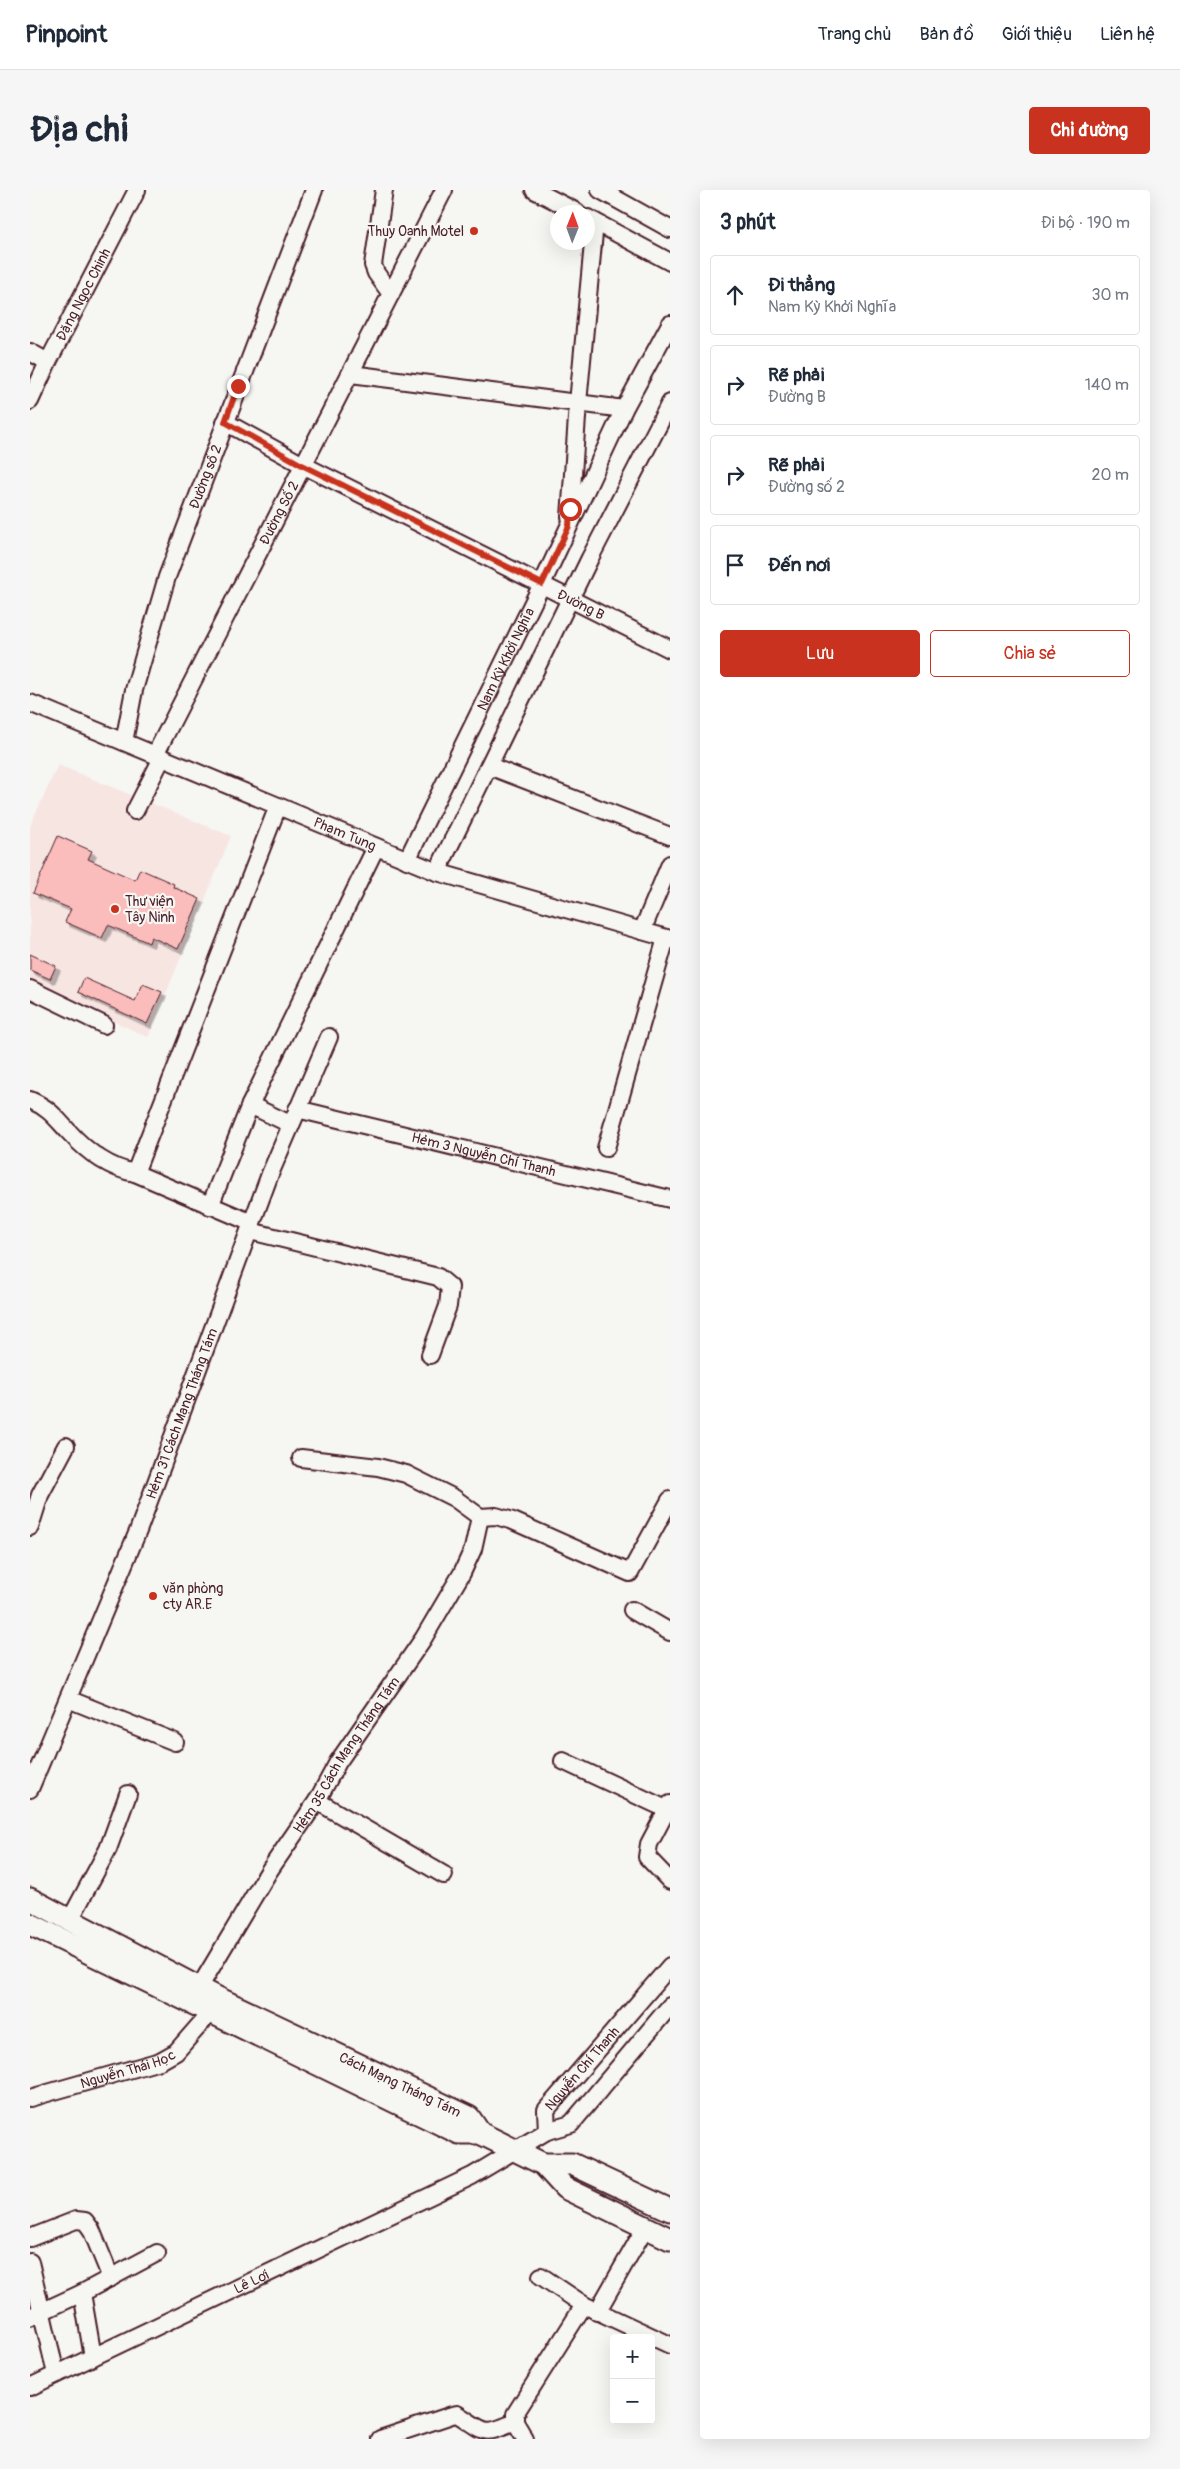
<!DOCTYPE html>
<html lang="vi">
<head>
<meta charset="utf-8">
<style>
  :root { --surface:#fff; --page:#f6f6f7; --text:#1f2937; --muted:#747a83; --line:#e0e1e3; --accent:#c8321e }
  body { margin:0; font-family:Pangolin,sans-serif; background:var(--page); color:var(--text) }
  .controls { position:absolute; right:15px; bottom:15px; display:grid; overflow:hidden; border-radius:5px; box-shadow:0 5px 20px #0002 }
  .controls button { width:45px; height:45px; display:grid; place-items:center; padding:0; border:0; border-bottom:1px solid var(--line); background:var(--surface); color:var(--text); font:25px sans-serif }
  .compass { position:absolute; left:520px; top:15px; width:45px; height:45px; border-radius:50%; background:var(--surface); box-shadow:0 5px 20px #0002; rotate:1deg }
  .stop { position:absolute; width:15px; height:15px; margin:-11px; border:4px solid #c8321e; border-radius:50%; background:#fff }
  .stop.end { background:#c8321e; border-color:#fff; box-shadow:0 1px 5px #0008 }
  .list { margin:0; padding:0; list-style:none }
  h2 { display:flex; justify-content:space-between; align-items:center; height:65px; margin:0; padding:0 20px; font-size:21px }
  h2 small { font-size:16px; font-weight:400; color:var(--muted) }
  .list li { display:grid; grid-template-columns:32px 1fr auto; gap:15px; align-items:center; box-sizing:border-box; height:80px; margin:0 10px 10px; padding:0 10px; border:1px solid var(--line); border-radius:5px }
  .list b { display:block; font-size:19px; white-space:nowrap }
  .list p { margin:0; font-size:16px; white-space:nowrap; color:var(--muted) }
  .list em { font-size:16px; font-style:normal; color:var(--muted) }
  .actions { display:flex; gap:10px; padding:15px 20px }
  .actions a { flex:1; padding:11px 0; border:1px solid var(--accent); border-radius:5px; text-align:center; font-size:18px; color:var(--accent) }
  .actions .main { background:var(--accent); color:#fff }
  .icon { flex:none; width:28px; height:28px; fill:none; stroke:currentColor; stroke-width:2; stroke-linecap:round; stroke-linejoin:round }
  .map { position:relative; flex:none; width:640px; height:2249px; overflow:hidden; border-radius:5px }
  header { display:flex; align-items:center; gap:30px; box-sizing:border-box; height:70px; padding:0 25px; background:var(--surface); border-bottom:1px solid var(--line) }
  header strong { font-size:24px }
  nav { display:flex; gap:28px; margin-inline-start:auto; font-size:18px }
  .intro { display:flex; align-items:center; justify-content:space-between; box-sizing:border-box; height:120px; padding:0 30px }
  h1 { margin:0; font-size:35px }
  .button { padding:12px 22px; border-radius:5px; background:var(--accent); color:#fff; font-size:18px; font-weight:700 }
  main { display:flex; gap:30px; padding:0 30px }
  aside { flex:1; background:var(--surface); border-radius:5px; box-shadow:0 5px 20px #0002 }
  .map>svg:first-child { display:block }
  .built { fill:#f7e5e2 }
  .building { fill:#fabdbb; stroke:#4a1f2b; filter:url(#shadow) }
  .lines { fill:none; stroke-linecap:round; stroke-linejoin:round }
  .minor-casing { stroke:#4a1f2b; stroke-width:20 }
  .major-casing { stroke:#4a1f2b; stroke-width:25 }
  .minor { stroke:#f6f6f2; stroke-width:16 }
  .major { stroke:#f6f6f2; stroke-width:21 }
  .route { stroke:#c8321e; stroke-width:6 }
  .poi-dot { fill:#c8321e; stroke:#f6f6f2; stroke-width:2 }
  .labels { text-anchor:middle; stroke-width:4.5; stroke-linejoin:round; paint-order:stroke }
  .poi-label { font-size:14px; fill:#4a1f2b; stroke:#f6f6f2; text-anchor:start }
  .street-label { font-size:14px; fill:#4a1f2b; stroke:#f6f6f2 }
</style>
</head>
<body>
<header>
<strong>Pinpoint</strong>
<nav><a>Trang chủ</a><a>Bản đồ</a><a>Giới thiệu</a><a>Liên hệ</a></nav>
</header>
<div class="intro"><h1>Địa chỉ</h1><a class="button">Chỉ đường</a></div>
<main>
<div class="map">
<svg width="640" height="2249" viewBox="0 0 640 2249">
  <defs>
    <filter id="shadow"><feDropShadow dx="4.5" dy="4.5" stdDeviation="0" flood-color="#0004"/></filter>
  </defs>
  <rect width="100%" height="100%" fill="#f6f6f2"/>
  <filter id="ink" filterUnits="userSpaceOnUse"><feTurbulence type="fractalNoise" baseFrequency=".02" numOctaves="2"/><feDisplacementMap in="SourceGraphic" scale="10" xChannelSelector="R" yChannelSelector="G"/><feConvolveMatrix kernelMatrix="1 2 1 2 8 2 1 2 1" color-interpolation-filters="sRGB"/></filter>
  <g filter="url(#ink)">
    <!-- built -->
    <path class="built" d="M28 575 201 646 118 847 0 793V636Z"/>
    <!-- building -->
    <path class="building" d="M28 646 62 661 58 669 105 690 110 679 144 694 143 697 170 709 148 759 121 747 119 753 78 735 72 748 35 732 41 719 3 703Z
      M0 764 26 776 20 789 0 780Z
      M54 788 105 811 113 794 132 802 117 834 48 802Z"/>
    <g class="lines">
      <!-- minor casing -->
      <g class="minor-casing">
        <g id="minor">
          <path d="M354 0 343 75 346 83 361 104"/>
          <path d="M504 0 547 22"/>
          <path d="M570 0 640 39"/>
          <path d="M558 28 640 72"/>
          <path d="M0 162 18 172"/>
          <path d="M321 184 594 219"/>
          <path id="s1" d="M0 211 18 172 107 0"/>
          <path id="s2" d="M195 232 273 275 640 459"/>
          <path d="M540 327 548 213 565 32"/>
          <path id="s3" d="M0 513 407 682 640 749"/>
          <path id="s4" d="M94 552 104 500 137 387 284 0"/>
          <path id="s5" d="M125 565 414 0"/>
          <path d="M459 576 640 646"/>
          <path d="M105 621 132 568"/>
          <path id="s6" d="M377 670 512 394 594 219 640 134"/>
          <path d="M407 682 560 368 640 213"/>
          <path d="M612 741 640 674"/>
          <path d="M0 799 74 835"/>
          <path d="M0 910C19 918 25 927 38 941 57 962 78 978 105 983L222 1033"/>
          <path d="M220 915 346 657"/>
          <path id="s7" d="M267 919 640 1009"/>
          <path d="M576 958 636 748"/>
          <path d="M105 983 248 616"/>
          <path d="M180 1016 220 915 260 934"/>
          <path d="M220 1041 408 1087 420 1097 418 1116 400 1165"/>
          <path d="M271 1268 348 1277 376 1284 424 1308 450 1327 466 1326 483 1331 600 1383 640 1310"/>
          <path d="M0 1337 10 1305 36 1256"/>
          <path d="M602 1420 640 1442"/>
          <path d="M38 1509 145 1552"/>
          <path d="M533 1571 636 1619"/>
          <path id="s8" d="M0 1599 108 1341 240 984 299 847"/>
          <path d="M287 1611 414 1685"/>
          <path d="M640 1614 619 1654 617 1667 640 1691"/>
          <path d="M40 1730 78 1659 98 1604"/>
          <path id="s9" d="M169 1798 239 1681 287 1611 308 1572 393 1449 432 1383 443 1359 450 1327"/>
          <path id="s10" d="M0 1908 130 1871 146 1862 180 1823"/>
          <path id="s11" d="M517 1941 516 1920 640 1776"/>
          <path d="M0 2048 46 2030 55 2031 61 2039 81 2088"/>
          <path d="M0 2072 26 2184"/>
          <path d="M511 2086 554 2115"/>
          <path d="M567 2122 615 2038"/>
          <path d="M0 2127 52 2103"/>
          <path d="M63 2167 52 2103 127 2063"/>
          <path id="s12" d="M0 2197 442 1986 517 1941 541 1934 640 1816"/>
          <path d="M350 2249 422 2225 427 2224C456 2242 452 2247 485 2232"/>
          <path d="M495 2249 485 2232V2224L554 2115 640 2155"/>
        </g>
      </g>
      <!-- major casing -->
      <g class="major-casing">
        <g id="major">
          <path id="s13" d="M0 1709 188 1808 439 1927 450 1943"/>
          <path d="M0 1734 429 1943H450L513 1974 535 1998 640 2049"/>
          <path d="M513 1974H542L640 2020"/>
        </g>
      </g>
      <!-- minor -->
      <use href="#minor" class="minor"/>
      <!-- major -->
      <use href="#major" class="major"/>
    </g>
  </g>
  <g class="lines" filter="url(#ink)">
    <!-- route -->
    <path class="route" d="M208 196 195 232 272 275 512 394 539 336 540 319"/>
  </g>
  <!-- markers -->
  <g class="poi-dot">
    <circle cx="444" cy="41" r="5"/>
    <circle cx="85" cy="719" r="5"/>
    <circle cx="123" cy="1406" r="5"/>
  </g>
  <g class="labels">
    <!-- poi labels -->
    <g class="poi-label">
      <text x="434" y="46" text-anchor="end">Thuy Oanh Motel</text>
      <text x="95" y="716">Thư viện<tspan x="95" dy="16">Tây Ninh</tspan></text>
      <text x="133" y="1403">văn phòng<tspan x="133" dy="16">cty AR.E</tspan></text>
    </g>
    <!-- street labels -->
    <g class="street-label">
      <text dy="5" stroke="none"><textPath href="#s1" startOffset="119">Đặng Ngọc Chinh</textPath></text>
      <text dy="5" stroke="none"><textPath href="#s4" startOffset="278">Đường số 2</textPath></text>
      <text dy="5" stroke="none"><textPath href="#s5" startOffset="272">Đường Số 2</textPath></text>
      <text dy="5" stroke="none"><textPath href="#s2" startOffset="400">Đường B</textPath></text>
      <text dy="5" stroke="none"><textPath href="#s6" startOffset="224">Nam Kỳ Khởi Nghĩa</textPath></text>
      <text dy="5" stroke="none"><textPath href="#s3" startOffset="341">Phạm Tung</textPath></text>
      <text dy="5" stroke="none"><textPath href="#s7" startOffset="192">Hẻm 3 Nguyễn Chí Thanh</textPath></text>
      <text dy="5" stroke="none"><textPath href="#s8" startOffset="405">Hẻm 31 Cách Mạng Tháng Tám</textPath></text>
      <text dy="5" stroke="none"><textPath href="#s9" startOffset="276">Hẻm 35 Cách Mạng Tháng Tám</textPath></text>
      <text dy="5" stroke="none"><textPath href="#s10" startOffset="102">Nguyễn Thái Học</textPath></text>
      <text dy="5" stroke="none"><textPath href="#s11" startOffset="76">Nguyễn Chí Thanh</textPath></text>
      <text dy="5" stroke="none"><textPath href="#s13" startOffset="414">Cách Mạng Tháng Tám</textPath></text>
      <text dy="5" stroke="none"><textPath href="#s12" startOffset="245">Lê Lợi</textPath></text>
    </g>
  </g>
</svg>
<div class="controls">
<button>+</button>
<button>−</button>
</div>
<svg class="compass" viewBox="-18 -18 36 36"><path d="M0-13l5 13h-10z" fill="#e53935"/><path d="M0 13l5-13h-10z" fill="#747a83"/></svg>
<div class="stop" style="left:540px;top:319px"></div>
<div class="stop end" style="left:208px;top:196px"></div>
</div>
<aside>
<h2>3 phút<small>Đi bộ · 190 m</small></h2>
<ul class="list">
<li><svg class="icon" aria-label="ahead" viewBox="0 0 24 24"><path d="M12 20V5M6 11l6-6 6 6"/></svg><div><b>Đi thẳng</b><p>Nam Kỳ Khởi Nghĩa</p></div><em>30 m</em></li>
<li><svg class="icon" aria-label="right" viewBox="0 0 24 24"><path d="M7 20v-9h11M14 6l5 5-5 5"/></svg><div><b>Rẽ phải</b><p>Đường B</p></div><em>140 m</em></li>
<li><svg class="icon" aria-label="right" viewBox="0 0 24 24"><path d="M7 20v-9h11M14 6l5 5-5 5"/></svg><div><b>Rẽ phải</b><p>Đường số 2</p></div><em>20 m</em></li>
<li><svg class="icon" aria-label="arrive" viewBox="0 0 24 24"><path d="M6 21V4h12l-3 4 3 4H6"/></svg><div><b>Đến nơi</b></div></li>
</ul>
<div class="actions"><a class="main">Lưu</a><a>Chia sẻ</a></div>
</aside>
</main>
</body>
</html>
